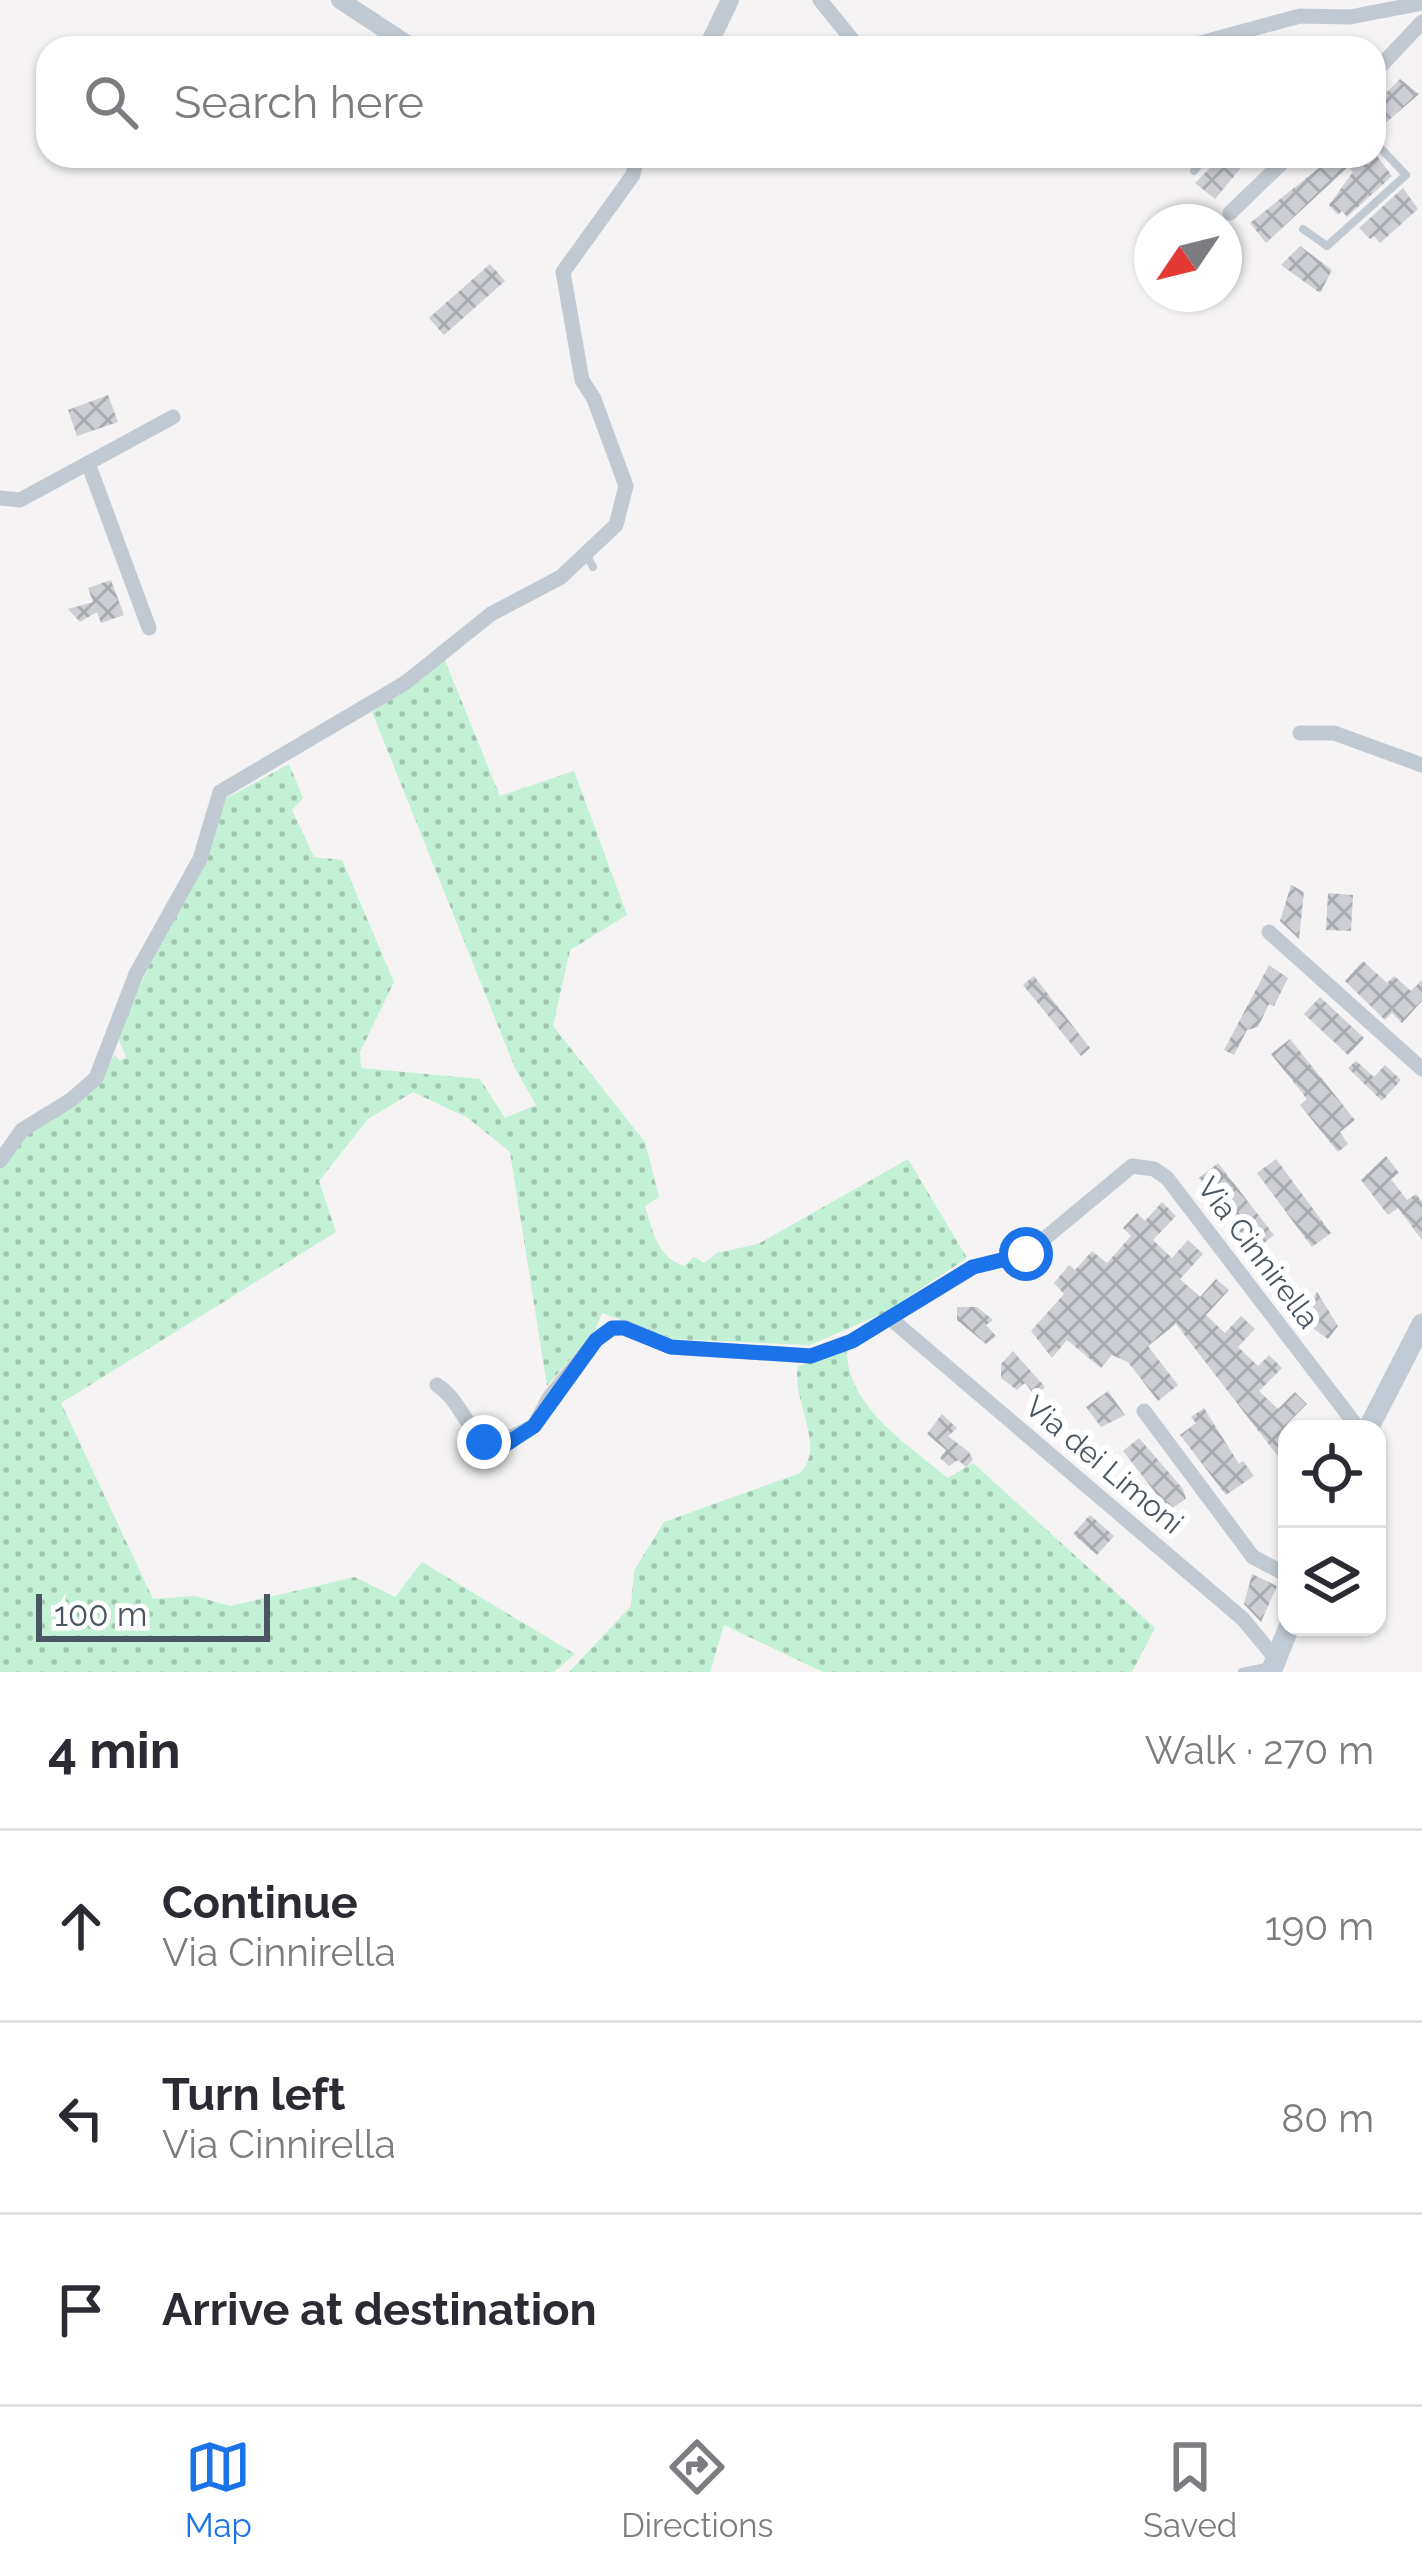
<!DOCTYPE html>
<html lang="en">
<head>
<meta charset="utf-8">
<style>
  :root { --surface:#fff; --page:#f2f2f3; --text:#2b2b33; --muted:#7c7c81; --line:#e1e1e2; --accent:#1a73e8 }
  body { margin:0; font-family:Raleway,sans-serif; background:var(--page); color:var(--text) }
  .controls { position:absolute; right:36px; bottom:36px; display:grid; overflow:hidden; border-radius:24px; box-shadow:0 3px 9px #0004 }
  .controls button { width:108px; height:108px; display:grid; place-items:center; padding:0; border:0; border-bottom:3px solid var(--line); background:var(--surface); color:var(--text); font:60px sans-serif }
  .compass { position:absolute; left:1134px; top:204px; width:108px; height:108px; border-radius:50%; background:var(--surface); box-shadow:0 3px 9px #0004; rotate:235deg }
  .scale { position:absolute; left:36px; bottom:30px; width:234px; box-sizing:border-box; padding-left:12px; border:6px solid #4a5661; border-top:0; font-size:33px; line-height:42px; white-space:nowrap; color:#4a5661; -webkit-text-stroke:9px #fff; paint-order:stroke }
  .stop { position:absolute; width:36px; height:36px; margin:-27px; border:9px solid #1a73e8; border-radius:50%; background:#fff }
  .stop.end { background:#1a73e8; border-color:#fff; box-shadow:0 3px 12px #0008 }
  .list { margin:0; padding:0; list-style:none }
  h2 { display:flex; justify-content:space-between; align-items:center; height:156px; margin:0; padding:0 48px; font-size:51px }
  h2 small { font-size:39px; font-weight:400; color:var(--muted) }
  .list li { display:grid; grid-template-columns:78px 1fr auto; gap:36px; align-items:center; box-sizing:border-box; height:192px; padding:0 48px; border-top:3px solid var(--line) }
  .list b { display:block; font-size:45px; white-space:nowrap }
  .list p { margin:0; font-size:39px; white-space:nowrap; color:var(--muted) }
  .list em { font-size:39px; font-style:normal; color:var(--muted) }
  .icon { flex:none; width:66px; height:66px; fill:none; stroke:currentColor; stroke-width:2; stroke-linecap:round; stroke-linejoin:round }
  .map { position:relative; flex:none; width:1422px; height:1672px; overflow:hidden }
  .search { position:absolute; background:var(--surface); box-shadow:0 3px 9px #0004; left:36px; right:36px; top:36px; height:132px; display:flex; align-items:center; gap:30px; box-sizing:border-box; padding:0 42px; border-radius:36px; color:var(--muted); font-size:45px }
  .sheet { height:732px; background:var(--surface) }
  nav { display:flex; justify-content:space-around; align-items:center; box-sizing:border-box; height:168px; border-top:3px solid var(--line); background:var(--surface); font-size:33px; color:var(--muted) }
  nav a { display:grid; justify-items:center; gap:6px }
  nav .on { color:var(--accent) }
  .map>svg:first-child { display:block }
  .grass { fill:url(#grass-dots) }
  .building { fill:url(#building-cross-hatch) }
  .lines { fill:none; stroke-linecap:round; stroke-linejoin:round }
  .service { stroke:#c1cad2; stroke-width:8 }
  .minor { stroke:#c1cad2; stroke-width:15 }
  .tertiary { stroke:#c1cad2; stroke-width:18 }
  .secondary { stroke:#c1cbd6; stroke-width:21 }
  .route { stroke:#1a73e8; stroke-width:15 }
  .labels { text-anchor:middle; stroke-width:12; stroke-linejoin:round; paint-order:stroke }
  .street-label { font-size:30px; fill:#4a5661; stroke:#fff }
</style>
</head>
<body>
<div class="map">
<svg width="1422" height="1672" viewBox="0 0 1422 1672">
  <defs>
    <pattern id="grass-dots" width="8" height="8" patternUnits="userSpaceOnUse" patternTransform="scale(3)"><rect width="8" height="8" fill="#c3f1d5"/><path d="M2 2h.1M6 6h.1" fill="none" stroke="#a0c6b0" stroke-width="1.8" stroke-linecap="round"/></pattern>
    <pattern id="building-cross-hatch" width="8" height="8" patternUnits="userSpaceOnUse" patternTransform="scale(3)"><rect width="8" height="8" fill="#cdcfd5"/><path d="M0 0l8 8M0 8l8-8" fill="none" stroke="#a8abb0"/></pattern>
  </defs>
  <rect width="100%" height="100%" fill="#f5f3f3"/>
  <!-- grass -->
  <path class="grass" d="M444 658 500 796 574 771 627 915 570 950 553 1026 645 1142 659 1197 645 1206C652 1230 657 1257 684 1266L694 1257 704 1263 717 1253 758 1244 908 1159 967 1258 884 1313 810 1345 674 1339 602 1313 595 1330 547 1386 510 1152 468 1118 413 1092 368 1119 319 1181 336 1232 61 1403 153 1599 195 1596 230 1606 355 1577 395 1597 422 1562 575 1654 554 1672H0V1170L25 1135 81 1101 115 1055 120 1061 126 1057 118 1038C149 955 196 883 225 799L289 764 303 798 292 810 314 857 342 860 394 982 360 1052 361 1068 480 1079 505 1118 536 1105 515 1068 372 712Z
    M847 1348C845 1406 909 1445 948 1478L973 1463 1155 1628 1132 1672H823L724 1625 710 1672H569L631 1606 634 1571 664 1522 800 1473C827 1446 791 1401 798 1366Z"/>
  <!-- building -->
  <path class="building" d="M1400 79 1419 94 1374 133V105Z
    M1222 156 1249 158 1215 199 1195 183Z
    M1334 156H1377L1392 176 1347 217 1342 211 1338 215 1329 205 1353 172 1348 167 1266 243 1250 223Z
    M1403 188 1418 209 1380 243 1374 236 1370 239 1359 228Z
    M1300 246 1332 270 1320 293 1281 265Z
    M490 264 505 281 444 335 429 318Z
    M108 395 118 422 77 436 68 410Z
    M111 580 124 615 101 623 97 612 80 622 68 609 93 602 88 588Z
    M1291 885 1304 892 1299 939 1280 921Z
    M1328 893 1353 895 1351 931 1326 930Z
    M1363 961 1387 983 1394 976 1411 991 1422 980V1001L1402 1023 1392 1013 1385 1020 1345 981Z
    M1269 965 1288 978 1274 1006 1269 1004 1258 1027 1247 1030 1234 1055 1224 1050Z
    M1034 976 1090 1048 1081 1056 1023 985Z
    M1320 997 1364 1038 1348 1055 1304 1014Z
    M1290 1039 1355 1120 1340 1132 1348 1144 1338 1152 1300 1105 1307 1099 1271 1054Z
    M1356 1061 1374 1077 1385 1065 1401 1080 1382 1101 1348 1068Z
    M1386 1156 1399 1173 1391 1179 1407 1200 1416 1194 1422 1202V1240L1398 1208 1388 1215 1361 1180Z
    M1276 1159 1331 1233 1312 1247 1257 1173Z
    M1218 1163 1274 1235 1254 1251 1199 1178Z
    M1162 1202 1176 1216 1153 1240 1172 1258 1188 1240 1203 1254 1180 1279 1200 1297 1216 1279 1229 1290 1206 1315 1225 1333 1241 1316 1255 1329 1238 1347 1258 1366 1269 1355 1282 1368 1259 1391 1278 1409 1295 1392 1307 1404 1287 1424V1468L1176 1324 1148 1346 1178 1385 1158 1401 1128 1362 1112 1355 1101 1368 1067 1340 1052 1358 1031 1331 1064 1294 1054 1283 1069 1265 1075 1270 1092 1251 1107 1263 1131 1236 1123 1228 1137 1213 1145 1221Z
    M1317 1292 1338 1326 1328 1339 1311 1327 1316 1321 1303 1313Z
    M957 1307H977L993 1320 986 1325 996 1336 986 1344 957 1320Z
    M1013 1351 1045 1387 1035 1396 1025 1383 1017 1390 1001 1378V1364Z
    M1108 1391 1125 1415 1101 1427 1086 1407Z
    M1204 1408 1239 1464 1243 1461 1254 1476 1226 1495 1180 1435 1196 1423 1191 1417Z
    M942 1414 957 1428 948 1436 969 1452 973 1460 966 1467 958 1460 949 1466 940 1458 946 1450 927 1434Z
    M1139 1438 1183 1489 1186 1499 1169 1510 1123 1451Z
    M1090 1515 1114 1536 1097 1555 1073 1534Z
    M1252 1574 1277 1586 1261 1622 1244 1604Z"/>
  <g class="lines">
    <!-- service -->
    <path class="service" d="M1257 156 1273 169
      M1194 171 1206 156
      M1303 229 1327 246 1406 175 1374 141
      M587 556 593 567
      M1242 1672 1266 1667"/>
    <!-- minor -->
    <path class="minor" d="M820 0 859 48
      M1182 48 1300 16 1350 17 1422 3
      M1374 73 1422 22
      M1230 213 1289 156
      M88 463 149 628
      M0 498 20 500 173 417
      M1300 733H1334L1422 765
      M1269 932 1422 1069
      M0 1161 22 1130 71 1100 96 1078 136 974 200 859 220 792 405 683 491 614 561 577 616 525 626 486 594 399 582 380 563 272 633 175 637 156
      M891 1319 1243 1619 1276 1659
      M437 1385C462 1401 465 1432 493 1446L534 1426 549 1398 596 1340 612 1329 624 1327 671 1347 811 1356 852 1341 973 1267 1026 1254 1132 1166 1154 1169 1167 1178 1359 1429
      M1144 1411 1253 1557 1287 1575"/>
    <!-- tertiary -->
    <path class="tertiary" d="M340 0 413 48
      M707 48 730 0"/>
    <!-- secondary -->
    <path class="secondary" d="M1368 1429 1422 1324
      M1271 1672 1289 1627"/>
  </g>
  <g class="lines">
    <!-- route -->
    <path class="route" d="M484 1442 505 1445 534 1426 596 1340 612 1328H624L671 1347 811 1356 852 1341 973 1267 1026 1254"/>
  </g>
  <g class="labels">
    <!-- street labels -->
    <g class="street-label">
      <text transform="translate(1258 1253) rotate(53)" y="10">Via Cinnirella</text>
      <text transform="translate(1104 1465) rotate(40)" y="10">Via dei Limoni</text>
    </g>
  </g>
</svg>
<div class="controls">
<button><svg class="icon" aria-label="locate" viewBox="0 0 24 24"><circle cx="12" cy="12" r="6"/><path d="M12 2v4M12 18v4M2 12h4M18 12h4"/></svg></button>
<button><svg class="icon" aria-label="layers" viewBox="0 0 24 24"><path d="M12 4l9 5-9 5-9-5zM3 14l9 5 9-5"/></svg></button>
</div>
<svg class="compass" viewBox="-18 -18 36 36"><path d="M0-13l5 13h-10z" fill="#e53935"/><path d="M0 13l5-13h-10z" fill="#7c7c81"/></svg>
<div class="scale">100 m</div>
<div class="stop" style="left:1026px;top:1254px"></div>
<div class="stop end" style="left:484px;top:1442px"></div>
<div class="search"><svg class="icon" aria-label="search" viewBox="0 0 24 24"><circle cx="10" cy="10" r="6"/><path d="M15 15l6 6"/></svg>Search here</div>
</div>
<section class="sheet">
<h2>4 min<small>Walk · 270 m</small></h2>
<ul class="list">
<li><svg class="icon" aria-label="ahead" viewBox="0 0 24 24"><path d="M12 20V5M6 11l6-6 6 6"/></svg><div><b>Continue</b><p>Via Cinnirella</p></div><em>190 m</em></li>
<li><svg class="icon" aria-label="left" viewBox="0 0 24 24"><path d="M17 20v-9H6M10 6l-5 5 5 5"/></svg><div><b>Turn left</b><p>Via Cinnirella</p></div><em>80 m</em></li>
<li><svg class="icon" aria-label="arrive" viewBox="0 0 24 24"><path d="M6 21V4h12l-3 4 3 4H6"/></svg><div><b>Arrive at destination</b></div></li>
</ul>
</section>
<nav>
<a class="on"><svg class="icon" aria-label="map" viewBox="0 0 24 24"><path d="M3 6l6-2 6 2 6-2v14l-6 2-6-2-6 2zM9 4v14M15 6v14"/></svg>Map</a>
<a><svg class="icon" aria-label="directions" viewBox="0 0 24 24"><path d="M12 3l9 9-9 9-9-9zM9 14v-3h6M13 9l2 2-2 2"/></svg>Directions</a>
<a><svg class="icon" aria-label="saved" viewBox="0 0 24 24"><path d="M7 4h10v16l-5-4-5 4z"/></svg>Saved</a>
</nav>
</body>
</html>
